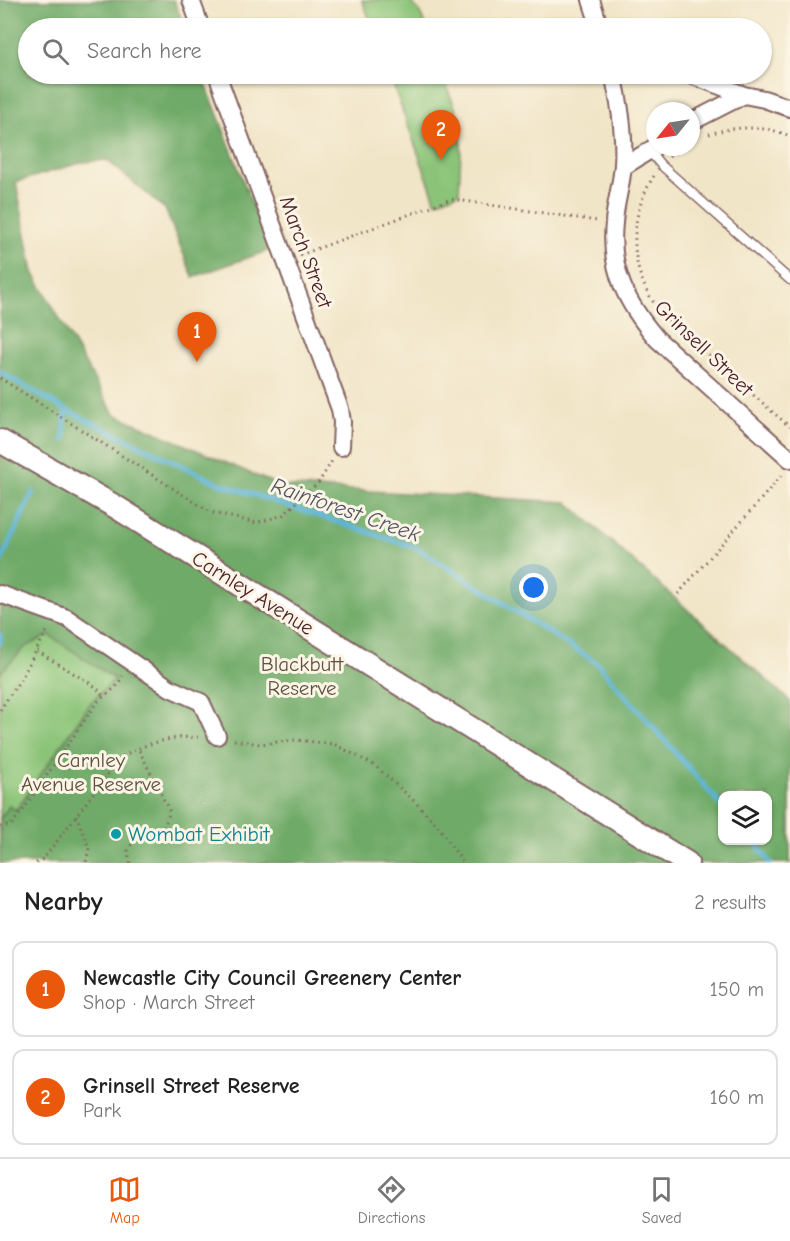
<!DOCTYPE html>
<html lang="en">
<head>
<meta charset="utf-8">
<style>
  :root { --surface:#fff; --page:#f6f6f6; --text:#222; --muted:#767676; --line:#e0e0e0; --accent:#ea580c }
  body { margin:0; font-family:"Comic Neue",sans-serif; background:var(--page); color:var(--text) }
  .controls { position:absolute; right:18px; bottom:18px; display:grid; overflow:hidden; border-radius:12px; box-shadow:0 2px 4px #0004 }
  .controls button { width:54px; height:54px; display:grid; place-items:center; padding:0; border:0; border-bottom:2px solid var(--line); background:var(--surface); color:var(--text); font:30px sans-serif }
  .compass { position:absolute; left:646px; top:102px; width:54px; height:54px; border-radius:50%; background:var(--surface); box-shadow:0 2px 4px #0004; rotate:240deg }
  .you { position:absolute; left:534px; top:588px; width:21px; height:21px; margin:-15px; border:4px solid #fff; border-radius:50%; background:#1a73e8; box-shadow:0 0 0 9px #1a73e833 }
  .badge { display:grid; place-items:center; width:39px; height:39px; border-radius:50%; background:var(--accent); color:#fff; font-size:20px; font-weight:700 }
  .pin { position:absolute; translate:-50% -50px; filter:drop-shadow(0 2px 3px #0008) }
  .pin::after { content:''; position:absolute; top:32px; width:21px; height:18px; background:inherit; clip-path:polygon(0 0,100% 0,50% 100%) }
  .list { margin:0; padding:0; list-style:none }
  h2 { display:flex; justify-content:space-between; align-items:center; height:78px; margin:0; padding:0 24px; font-size:26px }
  h2 small { font-size:20px; font-weight:400; color:var(--muted) }
  .list li { display:grid; grid-template-columns:39px 1fr auto; gap:18px; align-items:center; box-sizing:border-box; height:96px; margin:0 12px 12px; padding:0 12px; border:2px solid var(--line); border-radius:12px }
  .list b { display:block; font-size:22px; white-space:nowrap }
  .list p { margin:0; font-size:20px; white-space:nowrap; color:var(--muted) }
  .list em { font-size:20px; font-style:normal; color:var(--muted) }
  .icon { flex:none; width:33px; height:33px; fill:none; stroke:currentColor; stroke-width:2; stroke-linecap:round; stroke-linejoin:round }
  .map { position:relative; flex:none; width:790px; height:863px; overflow:hidden }
  .search { position:absolute; background:var(--surface); box-shadow:0 2px 4px #0004; left:18px; right:18px; top:18px; height:66px; display:flex; align-items:center; gap:15px; box-sizing:border-box; padding:0 21px; border-radius:33px; color:var(--muted); font-size:22px }
  .sheet { height:294px; background:var(--surface) }
  nav { display:flex; justify-content:space-around; align-items:center; box-sizing:border-box; height:84px; border-top:2px solid var(--line); background:var(--surface); font-size:16px; color:var(--muted) }
  nav a { display:grid; justify-items:center; gap:3px }
  nav .on { color:var(--accent) }
  .map>svg:first-child { display:block }
  .green { fill:#8bc478; stroke:#6a7252; stroke-width:1.5 }
  .forest { fill:#70aa68; stroke:#5d644a; stroke-width:1.5; fill-rule:evenodd }
  .lines { fill:none; stroke-linecap:round; stroke-linejoin:round }
  .stream { stroke:#5ab4d7; stroke-width:5 }
  .lane-casing { stroke:#846462; stroke-width:11 }
  .street-casing { stroke:#846462; stroke-width:20 }
  .secondary-casing { stroke:#846462; stroke-width:26 }
  .path { stroke:#846462; stroke-width:3; stroke-dasharray:1.5 4.5; stroke-linecap:butt }
  .lane { stroke:#fff; stroke-width:8 }
  .street { stroke:#fff; stroke-width:16 }
  .secondary { stroke:#fff; stroke-width:22 }
  .culture-dot { fill:#0f9aa8; stroke:#fcf5e5; stroke-width:2 }
  .labels { text-anchor:middle; stroke-width:6; stroke-linejoin:round; paint-order:stroke }
  .street-label { font-size:21px; fill:#4a1f2b; stroke:#fcf5e5 }
  .park-label { font-size:21px; fill:#5e5142; stroke:#fcf5e5 }
  .culture-label { font-size:21px; fill:#0d838f; stroke:#fcf5e5; text-anchor:start }
  .water-label { font-size:22px; font-style:italic; fill:#505367; stroke:#fcf5e5 }
</style>
</head>
<body>
<div class="map">
<svg width="790" height="863" viewBox="0 0 790 863">
  <rect width="100%" height="100%" fill="#fcf5e5"/>
  <filter id="ink" filterUnits="userSpaceOnUse"><feTurbulence type="fractalNoise" baseFrequency=".0167" numOctaves="2"/><feDisplacementMap in="SourceGraphic" scale="12" xChannelSelector="R" yChannelSelector="G"/><feConvolveMatrix kernelMatrix="1 2 1 2 8 2 1 2 1" color-interpolation-filters="sRGB"/></filter>
  <filter id="wash" filterUnits="userSpaceOnUse"><feTurbulence type="fractalNoise" baseFrequency=".008" numOctaves="4" result="noise"/><feDisplacementMap in="SourceGraphic" scale="24" xChannelSelector="R" yChannelSelector="G"/><feGaussianBlur stdDeviation="1.35" result="paint"/><feColorMatrix in="noise" values="0 0 0 0 0 0 0 0 0 0 0 0 0 0 0 0 0 1.4 0 .05"/><feComposite in="paint" operator="in"/></filter>
  <g filter="url(#wash)">
    <rect width="100%" height="100%" fill="#f1e5c7"/>
    <!-- green -->
    <path class="green" d="M362 0H408L419 10 426 28H373Z
      M389 74H442L462 126 459 193 436 202Z
      M0 610 20 615 163 712 0 863Z"/>
    <!-- forest -->
    <path class="forest" d="M0 0H174L185 28H28V74H202L270 250 193 277 165 209 107 160 83 162 16 182 33 272 114 414 280 486 567 502 790 701V863H0V819L9 806 16 810 92 701 115 679 49 635 25 647 1 672 0 676ZM722 796H768V840H722Z"/>
    <g class="lines">
      <!-- stream -->
      <path class="stream" d="M0 372 66 410 218 483 417 548 597 663 722 806
        M64 440 66 410
        M0 563 33 492
        M0 635V643
        M753 840 770 863"/>
    </g>
  </g>
  <g filter="url(#ink)">
    <g class="lines">
      <!-- lane casing -->
      <g class="lane-casing">
        <path id="lane" d="M649 151 661 165 790 280"/>
      </g>
      <!-- street casing -->
      <g class="street-casing">
        <path id="street" d="M191 0 201 28
          M591 0 600 28
          M217 74 340 409 342 422 341 447
          M613 74C620 104 625 133 623 164 622 184 615 203 614 223 609 270 627 304 657 339L790 459
          M688 74 744 95 764 99 790 108
          M691 122 744 95
          M623 167 655 147
          M0 594 67 618 170 688 201 702 217 736"/>
      </g>
      <!-- secondary casing -->
      <g class="secondary-casing">
        <path id="secondary" d="M0 441 116 507 687 863"/>
      </g>
      <!-- path -->
      <path class="path" d="M709 134C735 126 764 125 790 136
        M669 157 682 147
        M654 176C629 214 628 265 654 303 666 321 687 336 703 351 732 376 761 402 790 427
        M300 255 451 199 597 221
        M0 378 210 512 256 523 283 515 319 482 332 461
        M678 594 783 474
        M37 651 96 687 104 697
        M0 710 22 677 48 629
        M234 740 260 744 295 740 334 744 374 765 410 797 440 828 463 863
        M76 815 89 848 86 863
        M0 827 11 825 23 810 97 702 116 687 123 676
        M36 863 44 858 121 757C146 743 170 737 198 737
        M130 863 128 851 134 839 155 838 164 826 170 812 138 748"/>
      <!-- lane -->
      <use href="#lane" class="lane"/>
      <!-- street -->
      <use href="#street" class="street"/>
      <!-- secondary -->
      <use href="#secondary" class="secondary"/>
    </g>
  </g>
  <!-- markers -->
  <circle class="culture-dot" cx="116" cy="834" r="6"/>
  <g class="labels">
    <!-- street labels -->
    <g class="street-label">
      <text transform="translate(306 252) rotate(70)" y="7">March Street</text>
      <text transform="translate(704 348) rotate(44)" y="7">Grinsell Street</text>
      <text transform="translate(253 593) rotate(32)" y="7">Carnley Avenue</text>
    </g>
    <!-- park labels -->
    <g class="park-label">
      <text x="302" y="671">Blackbutt<tspan x="302" dy="24">Reserve</tspan></text>
      <text x="91" y="767">Carnley<tspan x="91" dy="24">Avenue Reserve</tspan></text>
    </g>
    <!-- culture labels -->
    <g class="culture-label">
      <text x="128" y="841">Wombat Exhibit</text>
    </g>
    <!-- water labels -->
    <g class="water-label">
      <text transform="translate(346 509) rotate(19)" y="8">Rainforest Creek</text>
    </g>
  </g>
</svg>
<div class="controls">
<button><svg class="icon" aria-label="layers" viewBox="0 0 24 24"><path d="M12 4l9 5-9 5-9-5zM3 14l9 5 9-5"/></svg></button>
</div>
<svg class="compass" viewBox="-18 -18 36 36"><path d="M0-13l5 13h-10z" fill="#e53935"/><path d="M0 13l5-13h-10z" fill="#767676"/></svg>
<div class="you"></div>
<div class="pin badge" style="left:197px;top:362px">1</div>
<div class="pin badge" style="left:441px;top:160px">2</div>
<div class="search"><svg class="icon" aria-label="search" viewBox="0 0 24 24"><circle cx="10" cy="10" r="6"/><path d="M15 15l6 6"/></svg>Search here</div>
</div>
<section class="sheet">
<h2>Nearby<small>2 results</small></h2>
<ul class="list">
<li><span class="badge">1</span><div><b>Newcastle City Council Greenery Center</b><p>Shop · March Street</p></div><em>150 m</em></li>
<li><span class="badge">2</span><div><b>Grinsell Street Reserve</b><p>Park</p></div><em>160 m</em></li>
</ul>
</section>
<nav>
<a class="on"><svg class="icon" aria-label="map" viewBox="0 0 24 24"><path d="M3 6l6-2 6 2 6-2v14l-6 2-6-2-6 2zM9 4v14M15 6v14"/></svg>Map</a>
<a><svg class="icon" aria-label="directions" viewBox="0 0 24 24"><path d="M12 3l9 9-9 9-9-9zM9 14v-3h6M13 9l2 2-2 2"/></svg>Directions</a>
<a><svg class="icon" aria-label="saved" viewBox="0 0 24 24"><path d="M7 4h10v16l-5-4-5 4z"/></svg>Saved</a>
</nav>
</body>
</html>
